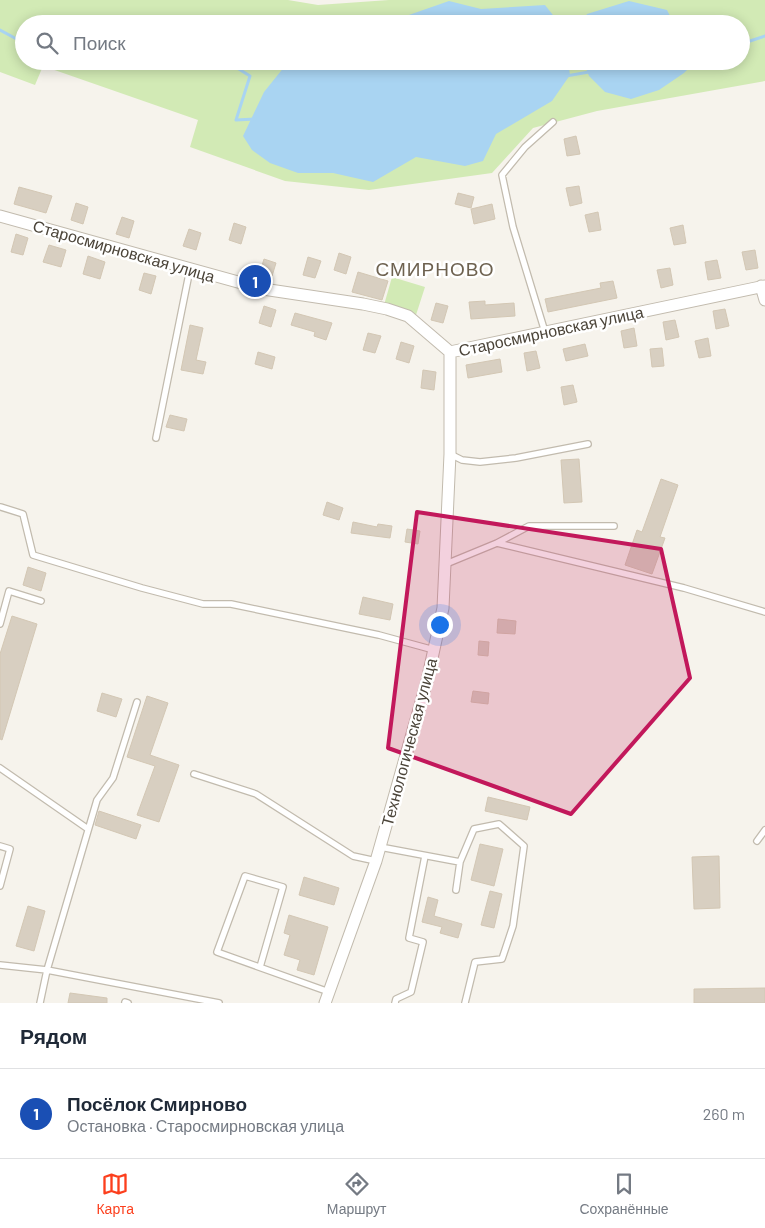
<!DOCTYPE html>
<html lang="ru">
<head>
<meta charset="utf-8">
<style>
  :root { --surface:#fff; --page:#f2f2f3; --text:#1f2937; --muted:#747a83; --line:#e0e1e3; --accent:#fc3f1d }
  body { margin:0; font-family:Barlow,sans-serif; background:var(--page); color:var(--text) }
  .you { position:absolute; left:439px; top:624px; width:18px; height:18px; margin:-12px; border:4px solid #fff; border-radius:50%; background:#1a73e8; box-shadow:0 0 0 8px #1a73e833 }
  .badge { display:grid; place-items:center; width:32px; height:32px; border-radius:50%; background:var(--accent); color:#fff; font-size:16px; font-weight:700 }
  .pin { position:absolute; translate:-50% -50%; border:2px solid #fff; box-shadow:0 1px 5px #0006 }
  .list { margin:0; padding:0; list-style:none }
  h2 { display:flex; justify-content:space-between; align-items:center; height:65px; margin:0; padding:0 20px; font-size:21px }
  h2 small { font-size:16px; font-weight:400; color:var(--muted) }
  .list li { display:grid; grid-template-columns:32px 1fr auto; gap:15px; align-items:center; box-sizing:border-box; height:90px; padding:0 20px; border-top:1px solid var(--line) }
  .list b { display:block; font-size:19px; white-space:nowrap }
  .list p { margin:0; font-size:16px; white-space:nowrap; color:var(--muted) }
  .list em { font-size:16px; font-style:normal; color:var(--muted) }
  .icon { flex:none; width:28px; height:28px; fill:none; stroke:currentColor; stroke-width:2; stroke-linecap:round; stroke-linejoin:round }
  .map { position:relative; flex:none; width:765px; height:1003px; overflow:hidden }
  .search { position:absolute; background:var(--surface); box-shadow:0 2px 12px #0003; left:15px; right:15px; top:15px; height:55px; display:flex; align-items:center; gap:12px; box-sizing:border-box; padding:0 18px; border-radius:28px; color:var(--muted); font-size:19px }
  .sheet { height:155px; background:var(--surface) }
  nav { display:flex; justify-content:space-around; align-items:center; box-sizing:border-box; height:70px; border-top:1px solid var(--line); background:var(--surface); font-size:14px; color:var(--muted) }
  nav a { display:grid; justify-items:center; gap:2px }
  nav .on { color:var(--accent) }
  .map>svg:first-child { display:block }
  .green { fill:#d2eab5; fill-rule:evenodd }
  .water { fill:#a9d4f2 }
  .lines { fill:none; stroke-linecap:round; stroke-linejoin:round }
  .stream { stroke:#a9d4f2; stroke-width:3 }
  .building { fill:#d8cfc1; stroke:#d3c7b4 }
  .lane-casing { stroke:#c2bbae; stroke-width:8 }
  .street-casing { stroke:#c2bbae; stroke-width:13 }
  .lane { stroke:#fff; stroke-width:5.5 }
  .street { stroke:#fff; stroke-width:11 }
  .marked { fill:#c2185b; fill-opacity:0.2; stroke:#c2185b; stroke-width:4; stroke-linejoin:round }
  .labels { text-anchor:middle; stroke-width:5; stroke-linejoin:round; paint-order:stroke }
  .street-label { font-size:16px; fill:#4b4439; stroke:#fff }
  .quarter-label { font-size:19px; letter-spacing:1px; fill:#6e6250; stroke:#fff }
</style>
</head>
<body>
<div class="map">
<svg width="765" height="1003" viewBox="0 0 765 1003">
  <rect width="100%" height="100%" fill="#f6f3ec"/>
  <!-- green -->
  <path class="green" d="M0 0H288L318 5 389 0H765V81L597 111 533 128 492 173 369 190 285 181 190 147 198 120 43 66 35 85 0 72ZM24 24H741V61H24Z
    M392 277 425 287 416 315 384 305Z"/>
  <!-- water -->
  <path class="water" d="M449 1 481 9 545 5 560 24H343L356 16H406Z
    M629 1 667 10 674 24H582L587 14Z
    M289 61H568L570 75 552 101 496 134 483 161 465 166 416 157 373 182 333 173H298L270 163 252 150 243 136 264 92Z
    M583 61H691L692 65 684 73 659 90 631 99 605 92 589 76Z"/>
  <g class="lines">
    <!-- stream -->
    <path class="stream" d="M88 24 96 19 125 24
      M0 30 24 43
      M741 44 765 36
      M226 61 250 76 236 120 255 119
      M566 76 589 72"/>
  </g>
  <!-- building -->
  <path class="building" d="M576 136 580 154 567 156 564 139Z
    M579 186 582 203 570 206 566 188Z
    M19 187 52 196 46 213 14 204Z
    M458 193 474 197 471 208 455 204Z
    M76 203 88 207 83 224 71 220Z
    M492 204 495 219 474 224 471 209Z
    M598 212 601 230 589 232 585 215Z
    M122 217 134 221 129 238 116 234Z
    M234 223 246 227 241 244 229 240Z
    M683 225 686 243 674 245 670 228Z
    M189 229 201 233 196 250 183 246Z
    M16 234 28 238 23 255 11 252Z
    M49 245 66 250 61 267 43 262Z
    M755 250 758 268 746 270 742 252Z
    M339 253 351 257 346 274 334 270Z
    M88 256 105 262 100 279 83 274Z
    M308 257 321 261 315 278 303 275Z
    M264 259 276 263 272 276 260 272Z
    M717 260 721 278 708 280 705 262Z
    M670 268 673 285 661 288 657 270Z
    M358 272 388 281 382 300 352 292Z
    M144 273 156 276 151 294 139 290Z
    M613 281 617 298 548 312 545 299 601 288 600 283Z
    M485 301V305L514 303 515 316 471 319 469 302Z
    M436 303 448 306 443 323 431 320Z
    M264 306 276 310 271 327 259 323Z
    M725 309 729 326 716 329 713 311Z
    M295 313 332 323 326 340 314 336 315 332 291 325Z
    M675 320 679 337 666 340 663 322Z
    M190 325 203 328 196 360 206 362 203 374 181 370Z
    M634 328 637 346 624 348 621 331Z
    M368 333 381 336 375 353 363 350Z
    M708 338 711 356 699 358 695 341Z
    M401 342 414 346 409 363 396 359Z
    M585 344 588 356 566 361 563 349Z
    M662 348 664 366 652 367 650 349Z
    M536 351 540 368 527 371 524 353Z
    M258 352 275 357 272 369 255 364Z
    M500 359 502 372 468 378 466 365Z
    M423 370 436 372 434 390 421 388Z
    M573 385 577 402 564 405 561 387Z
    M170 415 187 419 184 431 166 427Z
    M579 459 582 502 564 503 561 460Z
    M661 479 678 485 660 537 665 538 652 574 625 565 637 530 642 532Z
    M327 502 343 508 339 520 323 515Z
    M353 522 377 527 378 524 392 526 390 538 351 533Z
    M407 529 420 531 418 544 405 542Z
    M28 567 46 573 41 591 23 585Z
    M363 597 393 604 390 620 359 614Z
    M12 616 37 624 2 740 0 739V654Z
    M498 619 516 621 515 634 497 633Z
    M479 641 489 642 488 656 478 655Z
    M473 691 489 693 488 704 471 702Z
    M102 693 122 699 116 717 97 711Z
    M147 696 168 703 150 755 179 765 159 822 137 815 155 766 127 757Z
    M488 797 530 807 527 820 485 811Z
    M99 811 141 825 136 839 95 825Z
    M480 844 503 849 494 886 471 880Z
    M719 856 720 908 694 909 692 857Z
    M304 877 339 888 334 905 299 895Z
    M490 891 502 894 494 928 481 925Z
    M428 897 438 900 434 916 462 924 458 938 440 933 442 927 422 922Z
    M28 906 45 911 34 951 16 946Z
    M289 915 328 927 314 975 297 970 300 960 284 955 290 935 284 933Z
    M765 988V1003H694V989Z
    M70 993 107 998V1003H68Z"/>
  <g class="lines">
    <!-- lane casing -->
    <g class="lane-casing">
      <path id="lane" d="M545 332 513 227 502 175 525 147 553 122
        M156 438 190 269
        M450 454 462 460 480 462 516 458 588 444
        M1 507 23 514 33 555 142 588 203 604H231L379 635 434 650
        M497 543 529 526H614
        M446 564 497 543 684 588 765 612
        M0 624 9 591 41 601
        M0 768 88 829
        M194 774 256 794 353 856 376 861
        M757 841 765 830
        M0 846 10 849 0 886
        M380 847 460 862 474 829 499 824 524 846 513 926 502 959 475 962 465 1003
        M456 890 460 862
        M0 965 47 970 219 1003
        M260 967 283 887 245 876 217 952 329 992
        M125 1002 128 1003
        M40 1003 47 970 97 800 113 778 137 702
        M395 1003 396 999 411 992 423 942 409 938 425 856"/>
    </g>
    <!-- street casing -->
    <g class="street-casing">
      <path id="street" d="M0 216 263 289 363 304 387 309 408 316 450 352 765 286
        M761 286 765 300
        M325 1003 376 861 427 681 443 608 450 454V352"/>
    </g>
    <!-- lane -->
    <use href="#lane" class="lane"/>
    <!-- street -->
    <use href="#street" class="street"/>
  </g>
  <!-- marked area -->
  <path class="marked" d="M417 512 661 549 690 678 571 814 388 748Z"/>
  <g class="labels">
    <!-- street labels -->
    <g class="street-label">
      <text transform="translate(124 251) rotate(16)" y="6">Старосмирновская улица</text>
      <text transform="translate(551 331) rotate(-12)" y="6">Старосмирновская улица</text>
      <text transform="translate(409 742) rotate(-75)" y="6">Технологическая улица</text>
    </g>
    <!-- quarter labels -->
    <g class="quarter-label">
      <text x="435" y="276">СМИРНОВО</text>
    </g>
  </g>
</svg>
<div class="you"></div>
<div class="pin badge" style="left:255px;top:281px;background:#1a4fb4">1</div>
<div class="search"><svg class="icon" aria-label="search" viewBox="0 0 24 24"><circle cx="10" cy="10" r="6"/><path d="M15 15l6 6"/></svg>Поиск</div>
</div>
<section class="sheet">
<h2>Рядом<small></small></h2>
<ul class="list">
<li><span class="badge" style="background:#1a4fb4">1</span><div><b>Посёлок Смирново</b><p>Остановка · Старосмирновская улица</p></div><em>260 m</em></li>
</ul>
</section>
<nav>
<a class="on"><svg class="icon" aria-label="map" viewBox="0 0 24 24"><path d="M3 6l6-2 6 2 6-2v14l-6 2-6-2-6 2zM9 4v14M15 6v14"/></svg>Карта</a>
<a><svg class="icon" aria-label="directions" viewBox="0 0 24 24"><path d="M12 3l9 9-9 9-9-9zM9 14v-3h6M13 9l2 2-2 2"/></svg>Маршрут</a>
<a><svg class="icon" aria-label="saved" viewBox="0 0 24 24"><path d="M7 4h10v16l-5-4-5 4z"/></svg>Сохранённые</a>
</nav>
</body>
</html>
